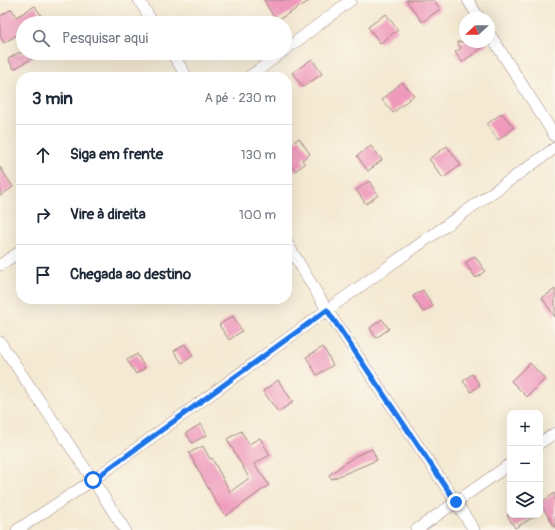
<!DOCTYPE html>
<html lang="pt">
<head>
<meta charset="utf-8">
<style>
  :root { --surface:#fff; --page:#f6f6f7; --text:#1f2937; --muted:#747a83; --line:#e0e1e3 }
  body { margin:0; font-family:Pangolin,sans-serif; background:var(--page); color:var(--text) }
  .controls { position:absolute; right:12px; bottom:12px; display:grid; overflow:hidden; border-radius:8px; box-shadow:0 4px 16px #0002 }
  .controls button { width:36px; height:36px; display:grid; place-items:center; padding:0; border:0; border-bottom:1px solid var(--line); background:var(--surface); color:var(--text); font:20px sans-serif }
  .compass { position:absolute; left:459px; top:12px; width:36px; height:36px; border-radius:50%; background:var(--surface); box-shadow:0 4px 16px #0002; rotate:248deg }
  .stop { position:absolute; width:12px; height:12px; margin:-9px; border:3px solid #1a73e8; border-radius:50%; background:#fff }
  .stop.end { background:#1a73e8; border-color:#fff; box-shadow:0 1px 4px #0008 }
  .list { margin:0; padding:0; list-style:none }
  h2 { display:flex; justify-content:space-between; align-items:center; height:52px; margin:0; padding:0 16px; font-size:17px }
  h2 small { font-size:13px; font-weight:400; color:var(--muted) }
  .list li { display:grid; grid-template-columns:26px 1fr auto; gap:12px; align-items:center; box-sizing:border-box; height:60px; padding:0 16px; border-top:1px solid var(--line) }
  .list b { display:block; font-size:15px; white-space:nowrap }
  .list em { font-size:13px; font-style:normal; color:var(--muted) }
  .icon { flex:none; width:22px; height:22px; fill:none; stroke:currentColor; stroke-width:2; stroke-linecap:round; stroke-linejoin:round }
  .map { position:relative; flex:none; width:555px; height:530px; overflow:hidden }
  .search { position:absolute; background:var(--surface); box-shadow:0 4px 16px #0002; left:16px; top:16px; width:276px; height:44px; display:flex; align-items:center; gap:10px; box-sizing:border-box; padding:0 14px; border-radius:22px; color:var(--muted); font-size:15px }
  .panel { position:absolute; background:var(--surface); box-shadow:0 4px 16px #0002; left:16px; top:72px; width:276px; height:232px; border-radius:16px }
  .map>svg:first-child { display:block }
  .building { fill:#ef9abc }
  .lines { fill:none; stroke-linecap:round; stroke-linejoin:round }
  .street-casing { stroke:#9f847e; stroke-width:12 }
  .street { stroke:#fff; stroke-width:11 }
  .route { stroke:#1a73e8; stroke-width:5 }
</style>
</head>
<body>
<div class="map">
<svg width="555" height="530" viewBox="0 0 555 530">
  <rect width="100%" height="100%" fill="#fbf7ec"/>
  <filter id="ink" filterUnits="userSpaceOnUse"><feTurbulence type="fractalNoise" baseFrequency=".025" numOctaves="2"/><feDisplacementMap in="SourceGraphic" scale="8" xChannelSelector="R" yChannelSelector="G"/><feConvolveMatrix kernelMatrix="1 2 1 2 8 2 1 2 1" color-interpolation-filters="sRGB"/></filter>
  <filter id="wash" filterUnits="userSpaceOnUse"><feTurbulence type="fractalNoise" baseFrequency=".012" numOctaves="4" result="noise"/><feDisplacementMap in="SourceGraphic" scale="16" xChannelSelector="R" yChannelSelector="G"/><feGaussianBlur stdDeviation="0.9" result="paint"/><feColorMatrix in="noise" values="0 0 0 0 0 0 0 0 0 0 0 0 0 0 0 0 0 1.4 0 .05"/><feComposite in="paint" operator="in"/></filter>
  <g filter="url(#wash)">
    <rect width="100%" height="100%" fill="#f4e9d2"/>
    <g id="blocks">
      <!-- building -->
      <path class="building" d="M264 0H311L276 21Z
        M406 0H434L440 9 422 22Z
        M35 6 46 23H23V31L4 43 0 36V16L12 9 16 17Z
        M386 14 398 30 380 43 368 27Z
        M457 42H486L488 44 462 62 455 52 461 48Z
        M18 53H41L14 69 8 59Z
        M312 59 322 74 303 87 292 73Z
        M402 82 414 95 393 113 382 100Z
        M502 113 514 128 498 140 487 124Z
        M299 138 310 154 302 160 305 164 295 171 292 167 287 170V147Z
        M371 146 382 160 368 171 357 156Z
        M447 146 461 165 443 178 429 159Z
        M0 167 13 187 0 196Z
        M369 181 378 195 366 204 356 190Z
        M475 256 485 271 476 278 465 263Z
        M555 289V317L542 298Z
        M423 290 433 306 423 312 413 296Z
        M233 316 242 331 229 340 219 325Z
        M382 319 389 329 376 338 370 328Z
        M185 344 193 356 182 363 174 351Z
        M323 347 333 365 317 375 306 357Z
        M137 354 145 368 136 374 127 360Z
        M530 363 545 379 527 397 511 381Z
        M472 374 480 385 471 392 463 381Z
        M278 380 293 402 278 412 263 391Z
        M201 424 207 435 192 443 186 433Z
        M241 431 249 444 260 438 270 455 254 464 269 485 226 516 216 502 189 453 203 446 210 459 212 458 230 492 249 478 227 439Z
        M372 449 377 460 332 479 329 475 355 456Z
        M555 493V528L540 503Z
        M507 515H537L515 528Z"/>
    </g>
  </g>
  <g filter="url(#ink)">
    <use href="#blocks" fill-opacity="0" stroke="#9f847e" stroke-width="1"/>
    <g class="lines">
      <!-- street casing -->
      <g class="street-casing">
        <path id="street" d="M139 0 153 23
          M468 0 479 18
          M489 33 555 136
          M285 50 351 0
          M172 53 187 77
          M249 77 281 53
          M287 243 327 310 456 502 474 530
          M0 265 21 251
          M0 342 93 480 125 530
          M540 443 555 433
          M17 530 93 480 327 310 555 148
          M416 530 510 464"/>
      </g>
      <!-- street -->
      <use href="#street" class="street"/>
    </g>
  </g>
  <g class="lines" filter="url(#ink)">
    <!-- route -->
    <path class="route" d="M93 480 327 310 456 502"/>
  </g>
</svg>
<div class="controls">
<button>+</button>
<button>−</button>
<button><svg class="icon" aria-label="layers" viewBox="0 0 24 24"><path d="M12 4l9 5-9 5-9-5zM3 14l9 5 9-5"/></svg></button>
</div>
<svg class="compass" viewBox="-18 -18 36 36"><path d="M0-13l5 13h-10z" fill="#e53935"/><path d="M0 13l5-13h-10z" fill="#747a83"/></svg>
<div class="stop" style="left:93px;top:480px"></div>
<div class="stop end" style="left:456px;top:502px"></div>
<div class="search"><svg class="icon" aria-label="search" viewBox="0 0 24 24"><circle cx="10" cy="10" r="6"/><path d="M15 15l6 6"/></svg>Pesquisar aqui</div>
<section class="panel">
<h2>3 min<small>A pé · 230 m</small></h2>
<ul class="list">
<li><svg class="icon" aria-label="ahead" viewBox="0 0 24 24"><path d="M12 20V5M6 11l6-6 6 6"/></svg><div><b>Siga em frente</b></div><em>130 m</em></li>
<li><svg class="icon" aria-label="right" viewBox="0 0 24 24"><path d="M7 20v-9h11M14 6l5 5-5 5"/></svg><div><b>Vire à direita</b></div><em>100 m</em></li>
<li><svg class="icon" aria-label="arrive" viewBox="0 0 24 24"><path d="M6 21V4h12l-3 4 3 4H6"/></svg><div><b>Chegada ao destino</b></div></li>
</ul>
</section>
</div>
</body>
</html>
